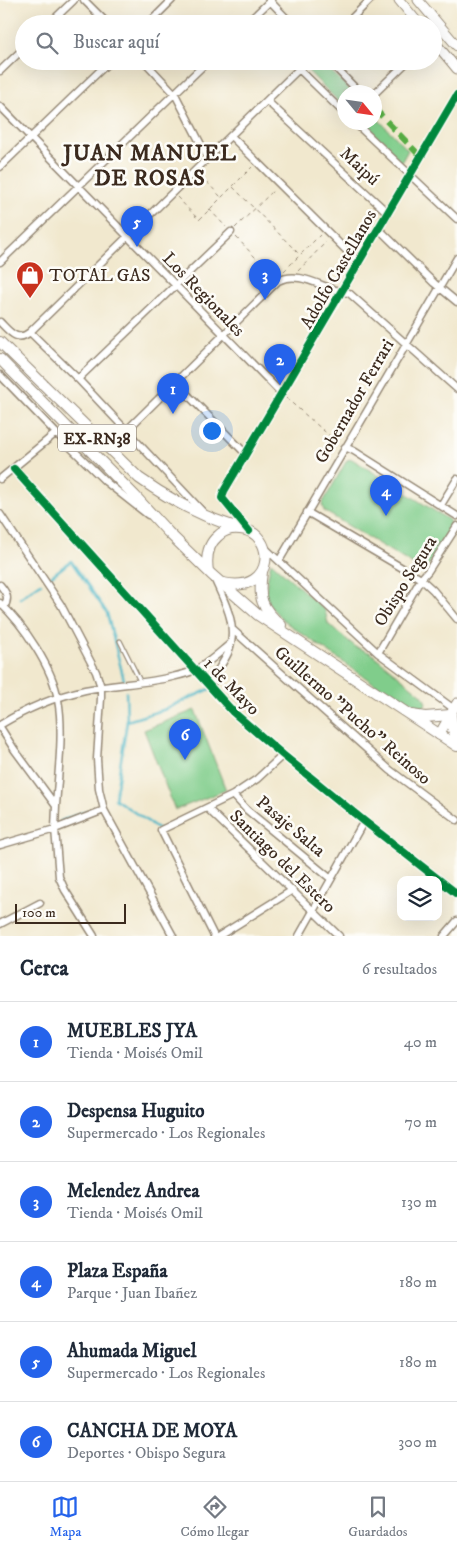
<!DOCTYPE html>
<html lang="es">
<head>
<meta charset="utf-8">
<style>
  :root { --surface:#fff; --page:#f2f2f3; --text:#1f2937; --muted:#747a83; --line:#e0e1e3; --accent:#2563eb }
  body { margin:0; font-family:"IM FELL DW Pica",serif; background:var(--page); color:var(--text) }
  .controls { position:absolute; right:15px; bottom:15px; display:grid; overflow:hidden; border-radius:10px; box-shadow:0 5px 20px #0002 }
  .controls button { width:45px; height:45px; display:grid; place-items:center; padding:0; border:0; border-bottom:1px solid var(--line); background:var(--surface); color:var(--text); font:25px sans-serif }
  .compass { position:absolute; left:337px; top:85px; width:45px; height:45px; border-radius:50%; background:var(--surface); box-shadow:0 5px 20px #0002; rotate:119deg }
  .scale { position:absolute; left:15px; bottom:12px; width:111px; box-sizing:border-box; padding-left:5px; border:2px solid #3b2a1e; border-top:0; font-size:14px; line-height:18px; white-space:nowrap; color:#3b2a1e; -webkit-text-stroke:4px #fdfcf7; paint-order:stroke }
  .you { position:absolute; left:211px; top:430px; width:18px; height:18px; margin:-12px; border:4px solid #fff; border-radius:50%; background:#1a73e8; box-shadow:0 0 0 8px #1a73e833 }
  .badge { display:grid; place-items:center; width:32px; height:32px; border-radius:50%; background:var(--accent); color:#fff; font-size:16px; font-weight:700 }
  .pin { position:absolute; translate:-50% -41px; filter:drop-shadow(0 1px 2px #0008) }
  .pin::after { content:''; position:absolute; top:26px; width:18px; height:15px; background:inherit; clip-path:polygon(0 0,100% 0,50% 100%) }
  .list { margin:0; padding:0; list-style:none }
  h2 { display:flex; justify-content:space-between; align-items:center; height:65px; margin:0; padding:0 20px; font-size:21px }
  h2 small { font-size:16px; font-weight:400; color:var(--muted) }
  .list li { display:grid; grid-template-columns:32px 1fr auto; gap:15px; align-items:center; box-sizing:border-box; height:80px; padding:0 20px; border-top:1px solid var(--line) }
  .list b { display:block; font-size:19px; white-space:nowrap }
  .list p { margin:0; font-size:16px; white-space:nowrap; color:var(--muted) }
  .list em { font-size:16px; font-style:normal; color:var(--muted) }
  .icon { flex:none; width:28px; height:28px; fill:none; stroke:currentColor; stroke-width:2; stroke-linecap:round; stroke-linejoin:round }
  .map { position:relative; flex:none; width:457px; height:936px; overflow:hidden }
  .search { position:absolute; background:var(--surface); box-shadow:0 5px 20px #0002; left:15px; right:15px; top:15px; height:55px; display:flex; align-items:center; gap:12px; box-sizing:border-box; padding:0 18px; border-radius:28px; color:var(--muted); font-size:19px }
  .sheet { height:545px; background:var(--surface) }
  nav { display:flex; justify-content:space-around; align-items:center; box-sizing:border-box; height:70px; border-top:1px solid var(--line); background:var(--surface); font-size:14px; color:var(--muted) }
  nav a { display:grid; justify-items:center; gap:2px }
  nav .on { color:var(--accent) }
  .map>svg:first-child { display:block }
  .green { fill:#80cd8b; stroke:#5e7c54 }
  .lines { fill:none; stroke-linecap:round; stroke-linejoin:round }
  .stream { stroke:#4ab6c6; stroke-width:2.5 }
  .lane-casing { stroke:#968976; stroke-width:5.5 }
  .street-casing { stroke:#968976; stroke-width:9 }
  .secondary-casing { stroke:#968976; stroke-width:11 }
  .primary-casing { stroke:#968976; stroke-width:12 }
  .path { stroke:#968976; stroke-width:1; stroke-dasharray:4 4; stroke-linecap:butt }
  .lane { stroke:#fff; stroke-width:3 }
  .street { stroke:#fff; stroke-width:6 }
  .secondary { stroke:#fff; stroke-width:9 }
  .primary { stroke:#fff; stroke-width:10 }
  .quiet { stroke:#55ab43; stroke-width:6; stroke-dasharray:12 6; stroke-linecap:butt }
  .cycleway-casing { stroke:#fdfcf7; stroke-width:11 }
  .cycleway { stroke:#00873e; stroke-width:8 }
  .labels { text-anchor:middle; stroke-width:5; stroke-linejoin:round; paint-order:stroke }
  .shield { fill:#fdfcf7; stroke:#75695f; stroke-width:1 }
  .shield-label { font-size:16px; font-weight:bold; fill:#3b2a1e }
  .street-label { font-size:18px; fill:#3b2a1e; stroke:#fdfcf7 }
  .poi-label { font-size:18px; fill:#3b2a1e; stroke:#fdfcf7; text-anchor:start }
  .district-label { font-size:22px; font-weight:bold; letter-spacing:1px; fill:#3b2a1e; stroke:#fdfcf7 }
</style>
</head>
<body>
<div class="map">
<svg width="457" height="936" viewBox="0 0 457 936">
  <rect width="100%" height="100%" fill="#fdfcf7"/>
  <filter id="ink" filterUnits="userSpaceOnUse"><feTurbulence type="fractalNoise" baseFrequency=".02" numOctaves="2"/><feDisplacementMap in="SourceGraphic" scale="10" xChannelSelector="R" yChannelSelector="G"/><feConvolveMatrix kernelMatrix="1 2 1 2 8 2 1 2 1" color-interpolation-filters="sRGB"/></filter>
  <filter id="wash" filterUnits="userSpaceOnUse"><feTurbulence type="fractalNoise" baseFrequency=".0096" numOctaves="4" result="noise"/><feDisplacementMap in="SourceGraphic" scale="20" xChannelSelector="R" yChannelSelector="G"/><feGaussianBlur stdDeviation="1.12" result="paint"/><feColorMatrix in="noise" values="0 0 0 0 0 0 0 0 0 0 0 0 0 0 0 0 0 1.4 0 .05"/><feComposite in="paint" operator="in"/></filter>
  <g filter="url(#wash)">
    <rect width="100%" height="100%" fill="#f1e8ce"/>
    <!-- green -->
    <path class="green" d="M318 61H321L352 92H344V107L308 71Z
      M375 116 408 150 401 163 360 123 374 122Z
      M352 459 449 520 451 529 427 567 420 569 324 511 322 504 347 460Z
      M271 562 325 610 328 624 356 647 371 653 422 695 426 703 423 709H413L398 700 288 624C261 600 264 596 271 562Z
      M195 710 226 790 175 810 144 730Z"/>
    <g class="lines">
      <!-- stream -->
      <path class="stream" d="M50 577 71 561 107 613 124 680
        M20 598 41 583
        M126 692 127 721 115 799 160 830
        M127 721 163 710 210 689
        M61 821 86 811"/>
    </g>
  </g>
  <g filter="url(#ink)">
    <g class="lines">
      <!-- lane casing -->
      <g class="lane-casing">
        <path id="lane" d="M120 641 141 683"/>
      </g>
      <!-- street casing -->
      <g class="street-casing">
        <path id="street" d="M84 0 108 24
          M269 0 292 24
          M49 24 74 0
          M148 24 172 0
          M246 24 271 0
          M346 24 370 0
          M144 61 175 94 208 158
          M329 61 359 92
          M299 69 344 113
          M0 71 24 48
          M374 94 408 61
          M267 101 388 213
          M0 106 282 394
          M354 122 457 219
          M231 136 359 263
          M0 167 110 61
          M379 229 434 283 457 302
          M0 262 208 61
          M0 322C9 331 17 343 30 332L78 379 203 512
          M30 332 307 61
          M0 375 56 433 106 482 148 515
          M78 379 231 232
          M176 383 246 454
          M126 431 278 281C301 269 325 291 349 293L457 389
          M345 447 354 451 457 516
          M14 469 233 712 283 755 364 821 457 894
          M0 479 56 433
          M441 505 457 479
          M307 512 421 579 433 590 457 619
          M0 514 61 605 96 672 101 687V698L97 759 99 789 104 810 173 936
          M248 530 222 498 224 491 457 95
          M265 548 378 653 454 709
          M279 561 457 258
          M0 585C6 592 10 598 4 607
          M0 603C23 624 53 668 58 700 64 730 58 775 56 806
          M233 630 390 770 457 820
          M378 653 421 579 428 571 457 526
          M211 688C213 674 222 666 228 653 239 626 225 603 214 578
          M0 725C26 709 54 697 85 690 114 684 143 684 172 677 181 675 190 673 197 669 210 662 220 652 231 643
          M0 727 14 749 56 806 55 829 59 877 65 890 94 936
          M233 795 247 810 331 879
          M207 808 339 936
          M0 845 55 829 104 810
          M0 924 40 903
          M214 936 161 830 233 795 257 779 283 755
          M219 936 291 891
          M299 936 364 821
          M444 936 457 921"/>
      </g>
      <!-- secondary casing -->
      <g class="secondary-casing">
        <path id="secondary" d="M399 0 419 24
          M418 0 457 46
          M433 40 457 69
          M439 735 457 703"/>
      </g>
      <!-- primary casing -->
      <g class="primary-casing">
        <path id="primary" d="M0 342 139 478C170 500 206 519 243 529
          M0 359 135 496 168 532 212 575 258 615 457 746
          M208 571C206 558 207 545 218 536 224 530 232 528 240 529 276 531 277 595 223 583
          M262 572C258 598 261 608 281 625
          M412 715 425 717 451 715 453 730 457 738"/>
      </g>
      <!-- path -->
      <path class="path" d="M201 176 221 197
        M233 187 300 255
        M177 197 199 220 252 167
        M209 209 226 227
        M235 228 275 189
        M236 237 273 276
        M284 271 320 235
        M298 271 326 242
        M286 398 338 443"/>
      <!-- lane -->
      <use href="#lane" class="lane"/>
      <!-- street -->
      <use href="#street" class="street"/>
      <!-- secondary -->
      <use href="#secondary" class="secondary"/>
      <!-- primary -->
      <use href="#primary" class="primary"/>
      <!-- quiet -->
      <path class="quiet" d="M374 108 421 157"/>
      <!-- cycleway casing -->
      <g class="cycleway-casing">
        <path id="cycleway" d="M14 469 233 712 283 755 364 821 457 894
          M249 531 222 498 224 491 457 95"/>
      </g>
      <!-- cycleway -->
      <use href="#cycleway" class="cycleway"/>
    </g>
  </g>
  <!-- icons -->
  <defs>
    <g id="shop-pin" transform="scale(1.4375)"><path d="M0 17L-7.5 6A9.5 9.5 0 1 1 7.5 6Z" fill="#c8321e" stroke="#fdfcf7"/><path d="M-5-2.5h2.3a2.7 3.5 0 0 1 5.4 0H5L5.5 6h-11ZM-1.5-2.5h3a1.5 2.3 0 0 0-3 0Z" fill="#fff"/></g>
  </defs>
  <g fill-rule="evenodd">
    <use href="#shop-pin" x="30" y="275"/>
  </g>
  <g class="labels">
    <!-- shield labels -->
    <rect class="shield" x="58" y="424.5" width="78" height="27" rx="4"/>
    <g class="shield-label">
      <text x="97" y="444">EX-RN38</text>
    </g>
    <!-- street labels -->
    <g class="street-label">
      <text transform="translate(360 166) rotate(43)" y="6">Maipú</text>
      <text transform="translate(338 269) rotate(-60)" y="6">Adolfo Castellanos</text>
      <text transform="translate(204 294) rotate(46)" y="6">Los Regionales</text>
      <text transform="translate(354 401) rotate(-60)" y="6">Gobernador Ferrari</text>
      <text transform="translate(405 581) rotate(-58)" y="6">Obispo Segura</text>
      <text transform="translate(232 686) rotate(46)" y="6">1 de Mayo</text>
      <text transform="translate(353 715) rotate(41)" y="6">Guillermo "Pucho" Reinoso</text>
      <text transform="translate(291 826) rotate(40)" y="6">Pasaje Salta</text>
      <text transform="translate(283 861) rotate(44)" y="6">Santiago del Estero</text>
    </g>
    <!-- poi labels -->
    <g class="poi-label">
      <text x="49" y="281">TOTAL GAS</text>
    </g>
    <!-- district labels -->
    <g class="district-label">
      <text x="150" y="160">JUAN MANUEL<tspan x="150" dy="25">DE ROSAS</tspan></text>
    </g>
  </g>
</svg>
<div class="controls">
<button><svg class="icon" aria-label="layers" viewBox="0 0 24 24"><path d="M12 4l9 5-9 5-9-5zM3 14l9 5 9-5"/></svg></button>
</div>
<svg class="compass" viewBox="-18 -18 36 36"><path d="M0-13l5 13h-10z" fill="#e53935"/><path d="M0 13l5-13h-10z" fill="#747a83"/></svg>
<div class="scale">100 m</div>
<div class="you"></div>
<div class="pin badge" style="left:173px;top:414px">1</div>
<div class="pin badge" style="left:280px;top:385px">2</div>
<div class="pin badge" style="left:265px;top:300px">3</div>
<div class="pin badge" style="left:386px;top:516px">4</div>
<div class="pin badge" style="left:137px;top:247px">5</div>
<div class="pin badge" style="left:185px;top:760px">6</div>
<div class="search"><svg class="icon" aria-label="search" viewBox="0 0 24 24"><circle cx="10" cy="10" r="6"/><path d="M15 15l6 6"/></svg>Buscar aquí</div>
</div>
<section class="sheet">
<h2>Cerca<small>6 resultados</small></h2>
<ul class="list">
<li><span class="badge">1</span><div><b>MUEBLES JYA</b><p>Tienda · Moisés Omil</p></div><em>40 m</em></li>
<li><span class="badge">2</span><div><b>Despensa Huguito</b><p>Supermercado · Los Regionales</p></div><em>70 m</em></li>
<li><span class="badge">3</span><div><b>Melendez Andrea</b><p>Tienda · Moisés Omil</p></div><em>130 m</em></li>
<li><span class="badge">4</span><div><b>Plaza España</b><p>Parque · Juan Ibañez</p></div><em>180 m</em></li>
<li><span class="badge">5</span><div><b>Ahumada Miguel</b><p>Supermercado · Los Regionales</p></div><em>180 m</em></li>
<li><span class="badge">6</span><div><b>CANCHA DE MOYA</b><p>Deportes · Obispo Segura</p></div><em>300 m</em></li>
</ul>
</section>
<nav>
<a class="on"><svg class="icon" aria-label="map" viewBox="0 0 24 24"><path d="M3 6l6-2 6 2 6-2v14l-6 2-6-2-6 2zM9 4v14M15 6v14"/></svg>Mapa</a>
<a><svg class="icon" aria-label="directions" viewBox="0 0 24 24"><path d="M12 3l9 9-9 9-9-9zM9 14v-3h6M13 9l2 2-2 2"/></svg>Cómo llegar</a>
<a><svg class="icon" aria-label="saved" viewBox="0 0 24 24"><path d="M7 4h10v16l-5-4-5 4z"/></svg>Guardados</a>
</nav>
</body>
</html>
